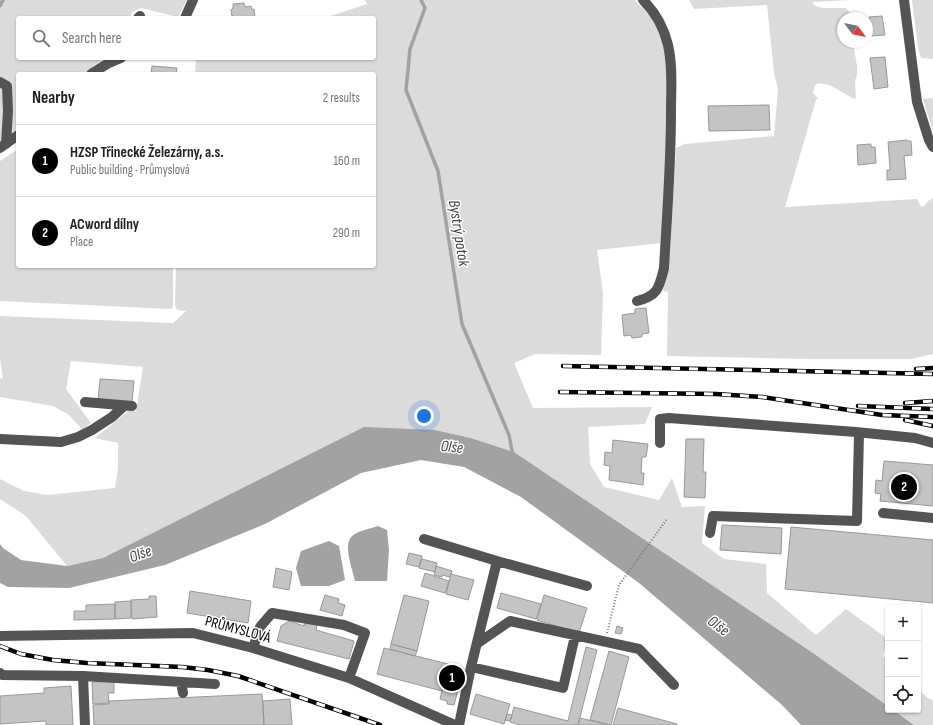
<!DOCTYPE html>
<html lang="en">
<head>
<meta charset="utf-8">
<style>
  :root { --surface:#fff; --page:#f2f2f2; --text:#202124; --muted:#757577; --line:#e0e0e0; --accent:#000 }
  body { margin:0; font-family:"Sofia Sans Condensed",sans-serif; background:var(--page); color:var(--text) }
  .controls { position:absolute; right:12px; bottom:12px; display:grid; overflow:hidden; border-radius:4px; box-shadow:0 1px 3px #0004 }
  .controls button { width:36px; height:36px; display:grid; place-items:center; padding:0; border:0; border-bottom:1px solid var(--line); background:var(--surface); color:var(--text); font:20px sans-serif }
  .compass { position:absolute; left:837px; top:12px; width:36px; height:36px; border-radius:50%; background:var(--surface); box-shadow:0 1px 3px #0004; rotate:122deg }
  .you { position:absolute; left:424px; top:416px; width:14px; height:14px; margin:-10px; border:3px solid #fff; border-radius:50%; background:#1a73e8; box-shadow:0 0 0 6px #1a73e833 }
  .badge { display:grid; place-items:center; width:26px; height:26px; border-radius:50%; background:var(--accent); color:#fff; font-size:13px; font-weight:700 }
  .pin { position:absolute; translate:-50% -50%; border:2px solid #fff; box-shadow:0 1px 4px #0006 }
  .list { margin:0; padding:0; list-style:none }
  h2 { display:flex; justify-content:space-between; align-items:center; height:52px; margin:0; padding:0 16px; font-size:17px }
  h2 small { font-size:13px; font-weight:400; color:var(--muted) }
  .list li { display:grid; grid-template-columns:26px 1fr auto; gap:12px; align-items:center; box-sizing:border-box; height:72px; padding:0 16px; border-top:1px solid var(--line) }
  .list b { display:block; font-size:15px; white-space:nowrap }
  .list p { margin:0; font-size:13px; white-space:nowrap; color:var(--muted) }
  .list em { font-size:13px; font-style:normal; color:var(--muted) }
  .icon { flex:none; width:22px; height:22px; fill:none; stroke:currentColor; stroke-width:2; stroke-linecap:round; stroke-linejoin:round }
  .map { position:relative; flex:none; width:933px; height:725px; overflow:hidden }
  .search { position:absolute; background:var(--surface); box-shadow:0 1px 3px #0004; left:16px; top:16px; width:360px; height:44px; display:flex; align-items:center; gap:10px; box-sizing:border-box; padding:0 14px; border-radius:4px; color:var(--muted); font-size:15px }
  .panel { position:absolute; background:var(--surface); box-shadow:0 1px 3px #0004; left:16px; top:72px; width:360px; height:196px; border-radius:4px }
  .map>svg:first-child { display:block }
  .green { fill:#dbdbdb }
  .water { fill:#a2a2a2 }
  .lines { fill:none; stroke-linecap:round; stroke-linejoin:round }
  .stream { stroke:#a2a2a2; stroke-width:3.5 }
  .building { fill:#c4c4c4; stroke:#989898 }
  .path { stroke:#767676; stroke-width:2; stroke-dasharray:1 2; stroke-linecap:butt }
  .minor { stroke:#545454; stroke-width:10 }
  .rail-casing { stroke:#000; stroke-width:4.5 }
  .rail { stroke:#fff; stroke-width:3; stroke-dasharray:9; stroke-linecap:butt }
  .labels { text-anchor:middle; stroke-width:3; stroke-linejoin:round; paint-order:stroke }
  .street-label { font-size:15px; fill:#000; stroke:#fff }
  .water-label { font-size:16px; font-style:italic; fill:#434343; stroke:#fff }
</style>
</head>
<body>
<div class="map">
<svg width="933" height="725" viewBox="0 0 933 725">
  <rect width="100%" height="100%" fill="#fff"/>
  <!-- green -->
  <path class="green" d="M0 0H187L178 17 141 8 132 12 130 18H18V58H105L82 74H18V128L0 142Z
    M365 0H634L652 17 664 42 669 73 662 243 597 250 603 293 601 355 535 354 514 363 533 408 652 407 645 424 588 427 590 464 604 487 659 500 672 478 682 507 705 506 702 543 724 559 766 564 767 593 816 635 846 609 888 639 883 656 888 661V706L810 651 514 452 471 438 435 430 103 558 67 566 26 516 0 499V479L24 491 48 495 115 488 118 468V443L95 438 128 411H136L143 367 71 361 66 389 91 423 83 430 69 415 53 406 0 397V379L3 378 0 358V316L173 323 186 311 177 310 175 305 176 266H374V74H195L196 58H374V18H324L367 4Z
    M689 0H851L813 2V5L822 8H846L850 13 851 18H843V42H853L857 66V75L855 81 856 98 854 99C843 94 826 79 815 85L813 93 818 98 816 100 785 207 917 199 921 207 924 206 928 201 933 198V354L911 359H806L667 356 668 292 663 291 670 255 676 148 685 144 774 136 778 89 774 73 767 5 694 9Z
    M912 0H933V59L921 58 918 48Z
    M933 98V131L923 99Z
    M18 149V266H173V307L171 309 0 301V161Z
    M918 689 929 699 933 700V725H914L893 710H918Z"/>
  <!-- water -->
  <path class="water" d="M364 427 435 430 471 438 514 452 810 651 888 706V710H893L914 725H801L782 705 639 583 521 497 464 467 421 460 361 473 265 524 165 565 69 588 8 587 0 583V544L3 548 21 560 67 566 103 558Z
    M378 526 387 530 389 550 387 581H355C353 572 344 547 350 539 354 531 370 529 378 526Z
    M329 541 339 546 345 580 329 586H301L296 568 301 551Z"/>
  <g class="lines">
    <!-- stream -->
    <path class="stream" d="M421 0 425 8 410 49 406 90 438 171 462 324 509 435 513 456
      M0 6 3 0"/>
  </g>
  <!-- building -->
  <path class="building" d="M244 3 245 7 251 6 252 10 254 9 255 18H234L233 16H232L231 10 233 8V4Z
    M882 16 885 35 871 36 869 17Z
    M885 57 888 87 874 89 870 58Z
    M152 66 177 68 176 74H151Z
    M769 105 770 130 709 131 708 106Z
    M907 140V141H911L912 155 904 156 906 179 887 180V170H890V168L888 142Z
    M871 144V147H875L876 163 858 165 857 145Z
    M646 308 649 333 642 334V337L632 338 631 335 624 336 622 315 635 313V309Z
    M100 379 134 381 132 402 98 400Z
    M686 439H704L703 472H706L705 498 684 497Z
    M613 440 648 444 646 457H642L641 473H644L643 485 609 480 610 466 604 465 605 452 612 453Z
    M884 461 933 465V506L880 501 881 494 875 493 876 480 882 481Z
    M722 525 782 528 781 554 720 550Z
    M791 527 933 540V603L785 589Z
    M409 553 422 556 419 567 406 564Z
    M422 559 437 563 435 572 419 568Z
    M436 566 452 571 450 577 442 575V577L434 575Z
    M276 568 292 572 289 590 273 587Z
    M425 573 449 581 445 593 421 586Z
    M451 574 474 580 468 600 446 594Z
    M190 591 251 601 248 623 187 613Z
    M501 593 541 604 536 619 497 608Z
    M325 595 339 599 338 603 345 605 342 616 320 610Z
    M404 595 429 601 417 651 391 644Z
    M544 595 587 608 579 633 537 620Z
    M149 596H156L157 617 132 619 131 600 149 599Z
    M131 601V618L115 619V602Z
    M115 604V619L74 620V611H86V605Z
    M289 621 304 626V624H307V623L317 625 316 630 354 641 349 659 277 641 281 626Z
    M617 626 623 628 621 634 615 633Z
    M391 644 417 651 415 656 390 649Z
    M586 647 597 650 578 725H520L510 722 514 707 568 721Z
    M384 648 448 664 442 691 377 674Z
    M609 651 629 657 611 725 590 720Z
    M448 664 461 667 456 689 458 690 454 705 447 704V701L440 699Z
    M114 681V693H108L109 703 93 704 92 682Z
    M71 686 73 725H46V721L0 724V696L44 693V688Z
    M262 694 264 725H94L93 705 109 704V701Z
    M476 694 510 704 504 724 470 714Z
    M290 699 292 725H264L263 701Z
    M618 708 677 724V725H613Z
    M507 714 512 715 510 721 505 720Z
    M580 718 605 724 609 725H578Z"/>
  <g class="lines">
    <!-- path -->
    <path class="path" d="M607 633 619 585 667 519"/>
    <!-- minor -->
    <path class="minor" d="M904 0 917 102 929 140 933 147
      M138 18 140 16
      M185 18 193 0
      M91 74 107 64 121 58
      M0 82 7 86 8 111 6 144
      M0 148 18 135
      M637 301C658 296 659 288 664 268 667 216 671 164 671 112 671 90 673 66 668 45 664 28 655 12 643 0
      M85 402 132 406
      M0 439 61 442 78 437 92 430 112 417 124 406
      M660 443V419L669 418 856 432 915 438 933 443
      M883 513 933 518
      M710 533 713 516 857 521 859 433
      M424 539 497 561
      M0 636 193 633 253 648 349 678 455 725
      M478 643 510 621 639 649 674 685
      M253 648 260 627 272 613 344 625 365 633 349 678
      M471 667 563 688 575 636
      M0 673 2 675 83 676 215 684
      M83 676 85 725
      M181 682 183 693
      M459 725 471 667 497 561 587 586"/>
    <!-- rail casing -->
    <g class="rail-casing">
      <path id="rail" d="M563 366 933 374
        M916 369 933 368
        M560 392 716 394 762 397 882 415 933 417
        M905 403 933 401
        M858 406 933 409
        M905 420 933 426
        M0 646 21 654 53 660 87 663 182 667 208 670 238 676 380 725"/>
    </g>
    <!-- rail -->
    <use href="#rail" class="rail"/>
  </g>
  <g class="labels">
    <!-- street labels -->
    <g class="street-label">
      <text transform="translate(238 629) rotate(15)" y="5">PRŮMYSLOVÁ</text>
    </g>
    <!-- water labels -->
    <g class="water-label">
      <text transform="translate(460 233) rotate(81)" y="6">Bystrý potok</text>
      <text transform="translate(452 446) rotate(6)" y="6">Olše</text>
      <text transform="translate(140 553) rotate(-20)" y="6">Olše</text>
      <text transform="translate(719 625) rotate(37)" y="6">Olše</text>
    </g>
  </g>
</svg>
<div class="controls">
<button>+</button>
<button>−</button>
<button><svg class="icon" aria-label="locate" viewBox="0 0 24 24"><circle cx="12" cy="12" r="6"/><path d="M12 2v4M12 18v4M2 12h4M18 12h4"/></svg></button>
</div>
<svg class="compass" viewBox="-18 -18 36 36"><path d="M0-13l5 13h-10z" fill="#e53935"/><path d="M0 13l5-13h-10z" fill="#757577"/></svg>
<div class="you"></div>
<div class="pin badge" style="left:452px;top:678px">1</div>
<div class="pin badge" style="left:904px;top:487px">2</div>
<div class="search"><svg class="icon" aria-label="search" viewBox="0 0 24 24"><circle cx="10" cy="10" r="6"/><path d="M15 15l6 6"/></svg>Search here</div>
<section class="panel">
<h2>Nearby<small>2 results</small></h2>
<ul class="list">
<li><span class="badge">1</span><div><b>HZSP Třinecké Železárny, a.s.</b><p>Public building · Průmyslová</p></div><em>160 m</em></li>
<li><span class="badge">2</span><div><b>ACword dílny</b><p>Place</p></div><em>290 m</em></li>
</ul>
</section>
</div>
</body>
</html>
